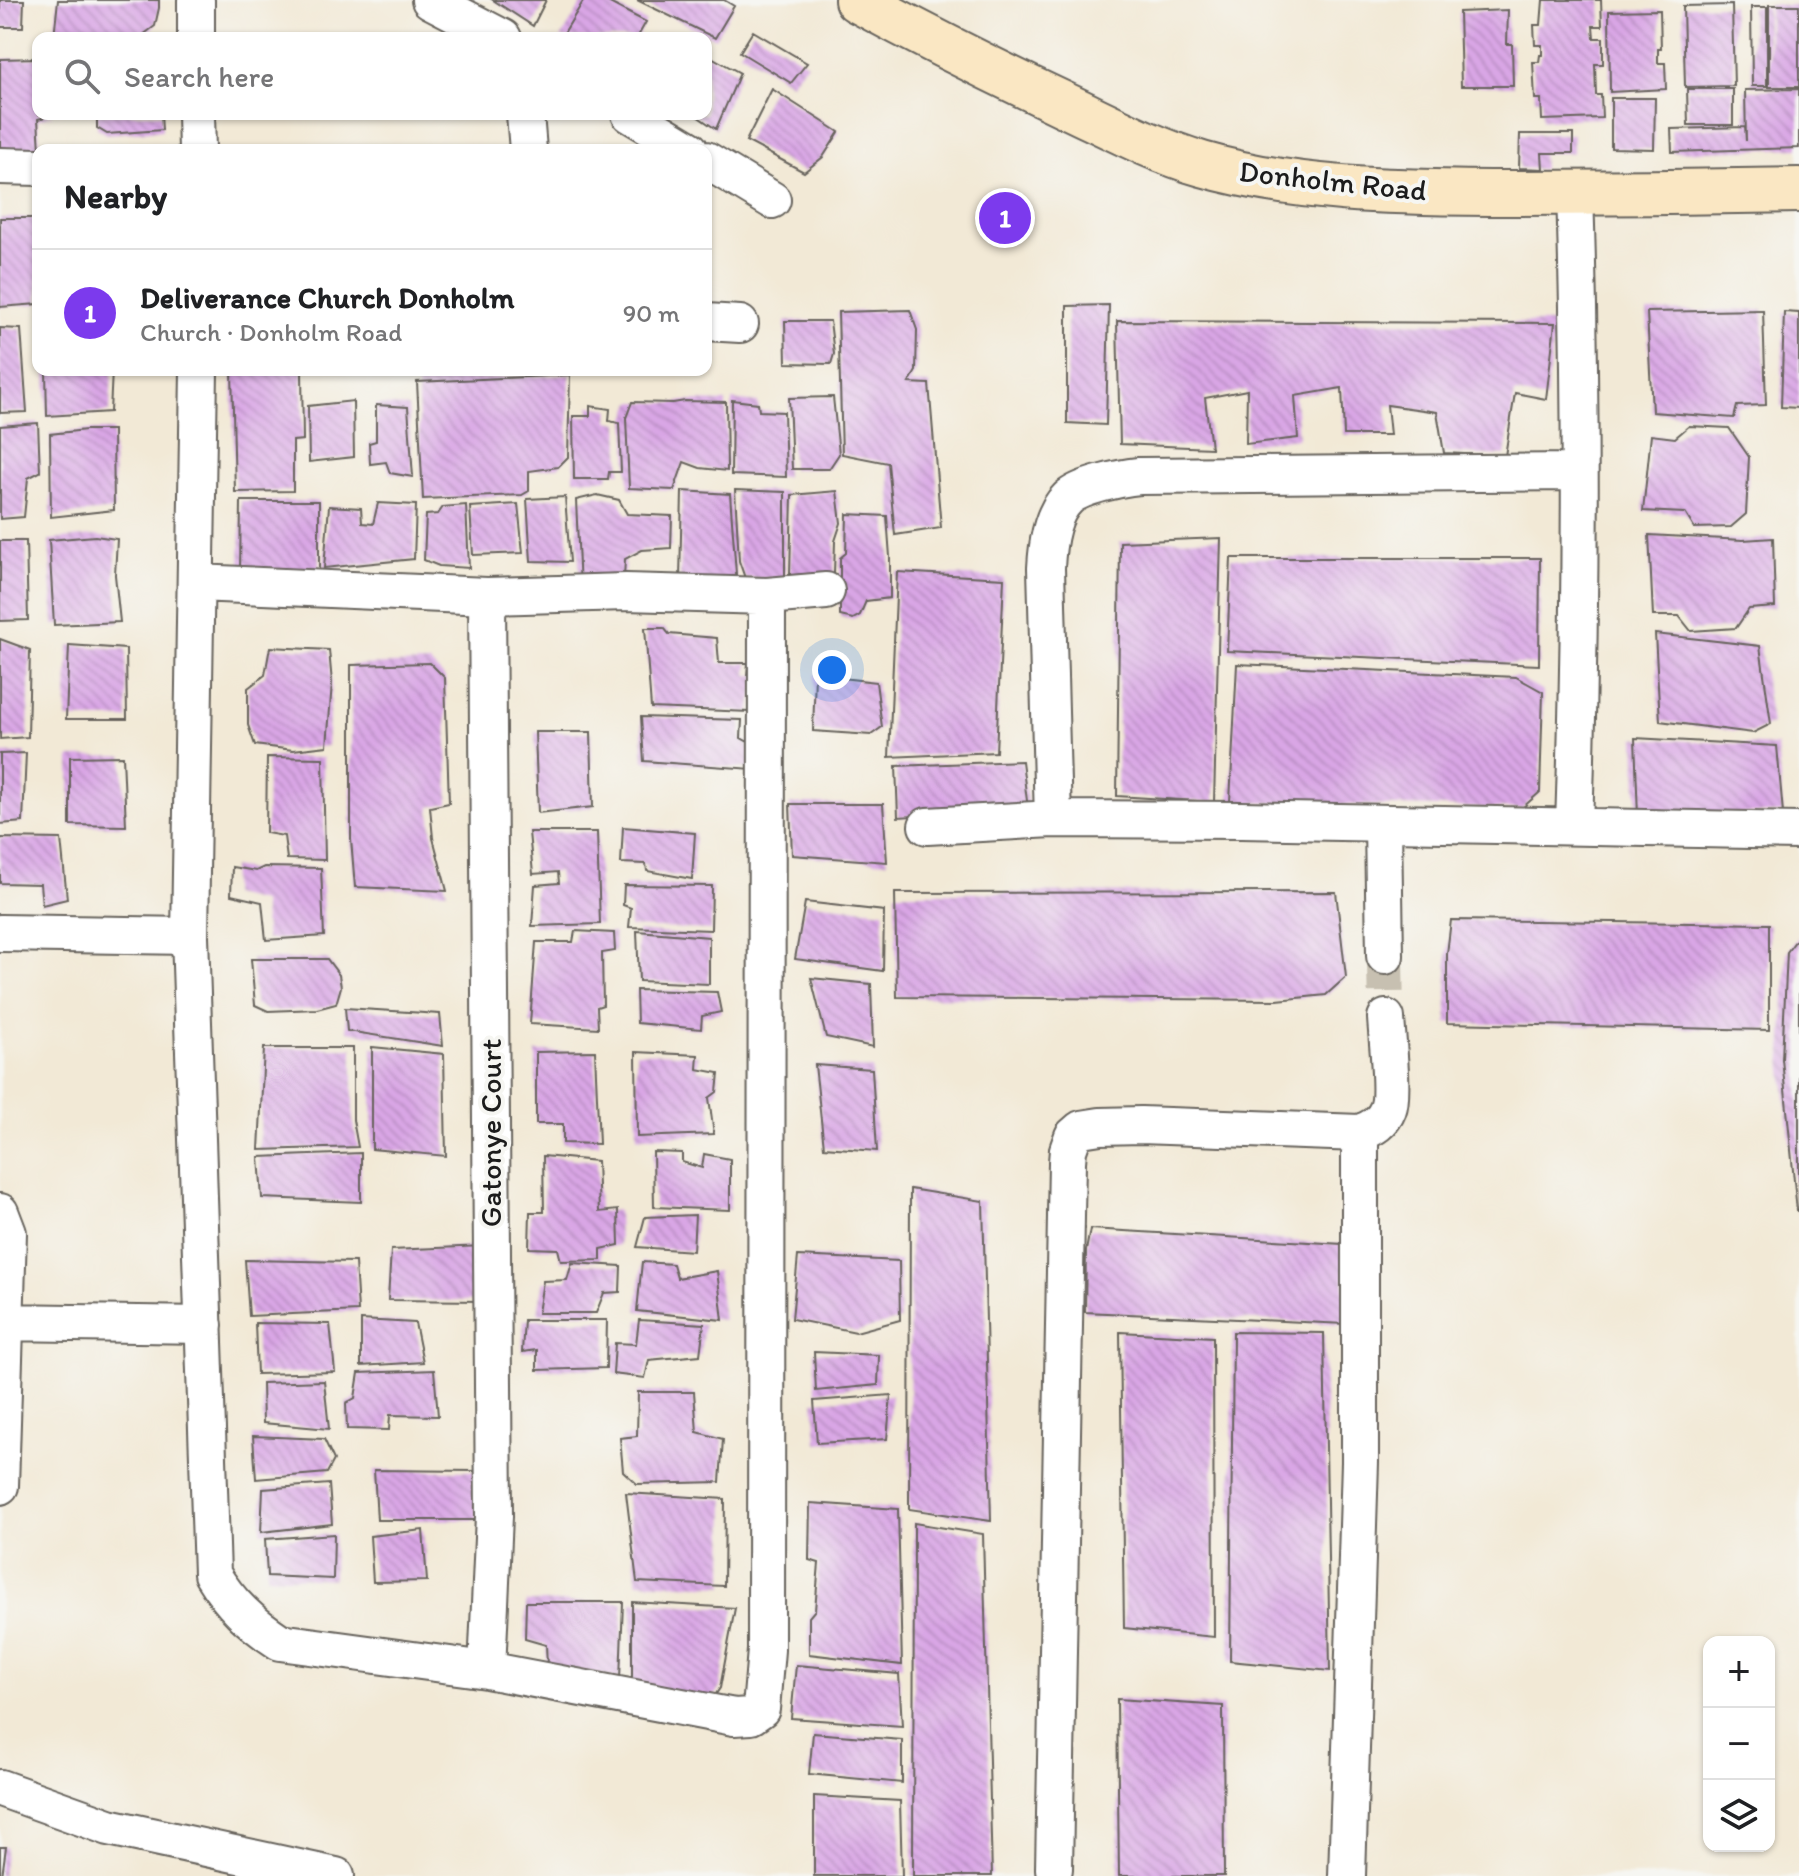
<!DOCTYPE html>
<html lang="en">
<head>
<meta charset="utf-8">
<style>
  :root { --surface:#fff; --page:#f6f6f6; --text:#202124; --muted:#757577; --line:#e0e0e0; --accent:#7c3aed }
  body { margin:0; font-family:Itim,sans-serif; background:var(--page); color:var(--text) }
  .controls { position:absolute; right:24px; bottom:24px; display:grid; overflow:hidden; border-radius:16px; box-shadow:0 2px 6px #0004 }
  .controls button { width:72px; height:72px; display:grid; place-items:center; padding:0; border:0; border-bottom:2px solid var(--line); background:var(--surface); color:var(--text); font:40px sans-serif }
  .you { position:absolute; left:832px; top:670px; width:28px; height:28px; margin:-20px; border:6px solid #fff; border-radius:50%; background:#1a73e8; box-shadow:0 0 0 12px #1a73e833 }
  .badge { display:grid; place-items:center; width:52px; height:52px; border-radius:50%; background:var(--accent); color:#fff; font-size:26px; font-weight:700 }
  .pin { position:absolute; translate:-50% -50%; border:4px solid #fff; box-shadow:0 2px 8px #0006 }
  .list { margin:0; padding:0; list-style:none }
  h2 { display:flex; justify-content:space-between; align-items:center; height:104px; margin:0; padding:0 32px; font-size:34px }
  h2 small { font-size:26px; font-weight:400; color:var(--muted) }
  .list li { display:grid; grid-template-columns:52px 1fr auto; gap:24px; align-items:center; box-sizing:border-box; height:128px; padding:0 32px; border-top:2px solid var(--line) }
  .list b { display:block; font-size:30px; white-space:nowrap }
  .list p { margin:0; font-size:26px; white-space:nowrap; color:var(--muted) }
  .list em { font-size:26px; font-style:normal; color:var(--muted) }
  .icon { flex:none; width:44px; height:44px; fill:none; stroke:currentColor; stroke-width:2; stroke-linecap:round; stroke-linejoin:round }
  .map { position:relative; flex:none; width:1799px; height:1876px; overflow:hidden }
  .search { position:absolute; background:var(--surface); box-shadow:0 2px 6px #0004; left:32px; top:32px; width:680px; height:88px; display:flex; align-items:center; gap:20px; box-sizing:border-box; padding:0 28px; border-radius:16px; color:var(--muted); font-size:30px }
  .panel { position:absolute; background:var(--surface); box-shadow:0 2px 6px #0004; left:32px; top:144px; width:680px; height:232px; border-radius:16px }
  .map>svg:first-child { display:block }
  .building { fill:url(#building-back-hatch) }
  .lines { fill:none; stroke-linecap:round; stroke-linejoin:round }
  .minor-tunnel { stroke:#c7c0b1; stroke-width:36; stroke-dasharray:36 18; stroke-linecap:butt }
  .minor-casing { stroke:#67645d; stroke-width:40 }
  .secondary-casing { stroke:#67645d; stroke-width:48 }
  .minor { stroke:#fff; stroke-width:36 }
  .secondary { stroke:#fae7c3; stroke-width:44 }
  .labels { text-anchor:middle; stroke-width:8; stroke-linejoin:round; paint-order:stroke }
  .street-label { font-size:30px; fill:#1c1c1c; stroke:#f6f6f2 }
</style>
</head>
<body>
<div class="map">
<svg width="1799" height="1876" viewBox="0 0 1799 1876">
  <defs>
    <pattern id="building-back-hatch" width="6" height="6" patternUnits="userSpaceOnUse" patternTransform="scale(2)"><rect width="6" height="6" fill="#d9a6e5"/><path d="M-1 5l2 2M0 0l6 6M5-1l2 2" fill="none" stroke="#ba8ec4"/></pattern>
  </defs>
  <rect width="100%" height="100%" fill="#f6f6f2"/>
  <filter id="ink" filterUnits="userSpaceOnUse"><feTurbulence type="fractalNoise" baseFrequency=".0125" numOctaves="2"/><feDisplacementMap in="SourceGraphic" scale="16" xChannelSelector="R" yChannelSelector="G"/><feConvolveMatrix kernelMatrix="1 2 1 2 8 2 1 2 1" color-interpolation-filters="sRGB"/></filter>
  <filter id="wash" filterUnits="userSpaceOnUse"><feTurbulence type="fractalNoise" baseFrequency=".006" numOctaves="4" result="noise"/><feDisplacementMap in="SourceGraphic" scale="32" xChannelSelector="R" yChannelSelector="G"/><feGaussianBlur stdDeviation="1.8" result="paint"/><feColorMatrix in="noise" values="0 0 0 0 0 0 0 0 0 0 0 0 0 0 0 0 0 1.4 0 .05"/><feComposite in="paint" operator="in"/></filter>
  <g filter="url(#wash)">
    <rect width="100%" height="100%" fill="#f2e9d6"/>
    <g id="blocks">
      <!-- building -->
      <path class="building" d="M0 0H24L23 27H0Z
        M58 0H159V8L155 26 139 38 54 37Z
        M493 0H546L533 26Z
        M584 0H604L646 22 637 38H561Z
        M637 0H724L734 6 715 38Z
        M1543 0H1601L1602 26H1593L1594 38H1603V64H1595L1596 95H1601L1602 118 1542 120 1541 99H1535L1533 62H1539L1540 55H1542V45H1535L1534 25H1541Z
        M1732 5 1734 86 1685 87 1683 6Z
        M1769 5H1799V87H1769Z
        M1751 7H1767V86H1752Z
        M1508 10 1507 44H1512L1513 86H1461L1459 12Z
        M1660 10 1661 49H1658V63H1665L1666 89 1610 92 1609 11Z
        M753 31 807 63 791 83 740 52Z
        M706 54 740 73 716 129 694 114H706Z
        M38 58V114L53 115 38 119 40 150 0 154V59Z
        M772 89 839 132 823 157 804 172 746 141Z
        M1687 89H1733V125H1688Z
        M1799 89V148L1672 152 1671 129 1745 127 1746 141 1745 90Z
        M1611 98H1655L1654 149 1611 148Z
        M97 114H161L162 130 107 134 97 128Z
        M1520 134H1573V153H1542L1543 169 1519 168Z
        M0 218H38V304L0 307Z
        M1109 305 1106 425 1067 423V306Z
        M910 310 917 330 916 371 909 383 929 384 941 528 895 535 888 463 842 454 838 312Z
        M1763 310 1766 405 1737 406 1734 418 1652 412 1647 312Z
        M1784 312 1799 313V408L1781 407Z
        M785 321H830L834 354 831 364 786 363Z
        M1117 321 1555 323 1546 399 1515 393 1505 456 1444 453 1437 412 1387 405 1390 435H1344L1342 388 1295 396 1298 438 1246 444 1247 390 1205 398 1211 448 1120 444Z
        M0 328 21 329 27 412 0 413Z
        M46 370H112L110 412 47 416Z
        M232 370H302L303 440 293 441V491L235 492Z
        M570 375 568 457 558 467 529 471V491L522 495 423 499 417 382Z
        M833 397 839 454 829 469H792L789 398Z
        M732 400 758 403 759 411 784 412 786 477 731 475Z
        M353 401 354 457 309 462 308 406Z
        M685 401 726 402 727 471 700 468 684 462 674 490 629 488 626 418 632 402 673 403Z
        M376 405 408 407 413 477 390 473 386 462 370 464 369 443 376 441Z
        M590 406 610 409 609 421 619 423 621 472H609L608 479H574L573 416H590Z
        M38 423 40 472 28 478 24 517 0 519V426Z
        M1689 426 1729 428 1749 457 1746 514 1731 527 1694 528 1685 513 1643 511 1651 435 1675 438Z
        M86 430H113L114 510 51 517 50 434Z
        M735 490 785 492V579L745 578 739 561Z
        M682 491 730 494 737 587 680 580Z
        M837 491 841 523 835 541 834 574 790 575 792 495Z
        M597 495 619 500 627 514 672 516 671 548 642 550 625 559 624 578 580 588 576 500Z
        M565 497 570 562 531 561 527 499Z
        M241 501H319V577L240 574Z
        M378 503 416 505 414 559 324 568 329 506 361 508 362 523 373 524Z
        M518 504 523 553 473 555 470 507Z
        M466 505 469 568 439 566 424 560 426 515 438 514 443 507Z
        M847 514 887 516 890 557V598L866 601 860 615 853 619 840 616V558L846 553Z
        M1649 535 1743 540 1773 538 1775 607 1749 609 1736 628 1691 631 1679 616H1653Z
        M95 536 117 539 115 575 120 622 54 625 49 540Z
        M1221 538 1214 802 1117 796 1120 542Z
        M0 541H26L28 620 0 621Z
        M1231 558H1540L1539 665 1227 651Z
        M897 572 1004 578 996 752 889 757Z
        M645 628H664L669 634 717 638 719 663H748L747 675H757L750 712 651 708Z
        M1655 634 1760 646 1771 724 1753 733 1660 721Z
        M0 639 30 650 28 737 0 739Z
        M69 645 126 649 127 719H66Z
        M270 647 329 650 332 683 327 746 293 750 255 745 248 725V688L265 675Z
        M430 663 445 678 449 803 430 807 433 838 447 891 355 887 351 839V665Z
        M1237 664 1516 677 1543 692 1540 792 1521 809 1230 802Z
        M815 675 876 682 882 727 871 735 813 731Z
        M641 717 742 720 741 738 748 742 752 769 644 761Z
        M535 732H591L593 807 538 813Z
        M1635 738 1777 746 1783 813 1638 816Z
        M26 753 23 822 0 824V754Z
        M123 756 126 826 70 825V757Z
        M267 757 323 758 325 860 287 859 284 836 266 833Z
        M1022 761 1028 809 898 817 896 766Z
        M790 804H883L887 862 792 855Z
        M623 827 695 833 692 879 647 871 646 864 621 863Z
        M529 832H597L600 924 532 926 535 885 559 883 558 872 533 874Z
        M0 838 61 839 67 899 42 905 40 884 0 883Z
        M232 867 256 871 264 867 321 868 324 936 266 940 262 902 231 895Z
        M624 885 712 886 711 930 629 927 631 908 623 905Z
        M1336 892 1346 977 1326 995 1277 1000 897 997 895 893Z
        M805 902 884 911 883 971 795 959Z
        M1451 920 1769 924V1030L1447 1023V954Z
        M575 931 614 933 615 951 602 953 603 1005 597 1007 598 1028 530 1024 536 942H573Z
        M637 931 709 937V984L639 981Z
        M1799 936V1211H1797L1782 1059 1787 952Z
        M251 959H327L339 975 341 987 336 1004 317 1009 268 1011 255 1005Z
        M811 978 871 984 873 1047 826 1037Z
        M636 990 717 992 721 1012 702 1016 701 1029 637 1023Z
        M345 1008 440 1014 443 1046 347 1031Z
        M372 1047 444 1054 446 1156 372 1149Z
        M264 1048H353V1120L358 1147 259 1150Z
        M595 1051 599 1144 563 1143V1124H536V1052Z
        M636 1052 698 1055 697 1069 719 1073 717 1092 709 1098 714 1134 637 1137Z
        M815 1065 872 1069 877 1151 824 1147Z
        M653 1152 682 1153V1162L702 1168 704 1154 730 1159V1210L654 1207Z
        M361 1153V1202L262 1198 259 1157Z
        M543 1156 597 1161 599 1212 618 1210 619 1245 601 1249V1260L561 1261 558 1249 529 1248 530 1212H544Z
        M910 1189 983 1201 991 1521 909 1509Z
        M695 1215 693 1251 637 1247 645 1217Z
        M1090 1229 1343 1244 1345 1324 1085 1312 1086 1251Z
        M483 1246 482 1301 388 1300 391 1250Z
        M798 1256 899 1261 900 1320 856 1332 792 1319Z
        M245 1260 355 1262 358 1311 249 1316Z
        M642 1262 673 1264 677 1278 717 1271 723 1320 637 1311Z
        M572 1263 621 1266 620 1292 604 1293 596 1313H538L543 1281 567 1280Z
        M361 1320 415 1323 423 1362 361 1366Z
        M524 1320H607L606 1368 537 1370V1350L522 1352Z
        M639 1320 704 1324 700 1355 649 1360 645 1378 613 1374 615 1343 636 1344Z
        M255 1323 330 1324 335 1372 257 1374Z
        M1120 1332 1213 1337 1214 1637 1124 1628Z
        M1233 1332 1324 1333 1330 1671 1230 1661Z
        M814 1352 879 1355 878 1385 816 1391Z
        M434 1370 438 1416 390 1415 389 1430 347 1429 346 1403 355 1398 359 1373Z
        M324 1381 329 1429 263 1423 262 1383Z
        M638 1392H694L697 1432 723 1439 720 1482 637 1484 623 1471 620 1438 637 1436Z
        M891 1395 887 1439 817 1443 814 1401Z
        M253 1436 324 1439 334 1460 327 1473 256 1479Z
        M374 1470 476 1471 477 1520H377Z
        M329 1484 332 1524 261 1532 263 1489Z
        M626 1493 725 1499 724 1586 637 1582Z
        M810 1503 898 1509 902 1665 809 1654V1617L815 1610 819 1563 809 1560Z
        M914 1523 983 1534 992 1876H913Z
        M423 1530 427 1581 373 1582 370 1536Z
        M334 1534 333 1579 267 1576 265 1539Z
        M526 1602H623L620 1679 547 1665 546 1645 525 1639Z
        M632 1602 735 1608 720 1688 711 1701 632 1689Z
        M796 1665 899 1674 902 1726 791 1718Z
        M1117 1699 1223 1706 1224 1876H1119Z
        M813 1733 902 1740V1783L809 1774Z
        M814 1796 900 1801 902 1876H814Z
        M0 1847H6L2 1876H0Z"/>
    </g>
  </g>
  <g filter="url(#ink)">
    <use href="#blocks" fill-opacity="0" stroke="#67645d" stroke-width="2"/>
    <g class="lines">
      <!-- minor-tunnel -->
      <path class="minor-tunnel" d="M1385 956 1386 1018"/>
      <!-- minor casing -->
      <g class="minor-casing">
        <path id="minor" d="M196 0V38
          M430 0 503 38
          M196 114 197 150
          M525 114 528 150
          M630 114 690 150
          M706 160 772 200
          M0 166 38 167
          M706 322 740 324
          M199 370 190 936 212 1574C230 1604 251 1623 280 1642L487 1670 734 1717 751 1716 761 1709 766 1650 767 596
          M197 583 487 596 626 592 767 596 826 591
          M1053 819 1046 568C1047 547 1051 514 1068 498 1081 486 1121 478 1139 476L1578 472
          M1383 824 1385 956
          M927 826 1053 819 1241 820 1799 831
          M1574 826C1581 615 1582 404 1575 193
          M0 933 190 936
          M0 1212 8 1233 0 1486
          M6 1322 204 1325
          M487 1670 494 1516 487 596
          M0 1788 109 1827 336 1876
          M1054 1869 1067 1162 1068 1150 1073 1136 1081 1129 1100 1126 1141 1125 1360 1133C1373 1128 1383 1122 1388 1109 1394 1094 1387 1037 1386 1018
          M1347 1876 1360 1462V1133"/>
      </g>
      <!-- secondary casing -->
      <g class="secondary-casing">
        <path id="secondary" d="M857 0C925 37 993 71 1063 104 1108 125 1154 150 1202 164 1295 191 1393 192 1490 193 1593 193 1696 192 1799 190"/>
      </g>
      <!-- minor -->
      <use href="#minor" class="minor"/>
      <!-- secondary -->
      <use href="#secondary" class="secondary"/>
    </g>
  </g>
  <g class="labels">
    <!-- street labels -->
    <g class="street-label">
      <text transform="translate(1333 181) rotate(6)" y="10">Donholm Road</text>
      <text transform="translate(491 1133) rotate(-90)" y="10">Gatonye Court</text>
    </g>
  </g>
</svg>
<div class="controls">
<button>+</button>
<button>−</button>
<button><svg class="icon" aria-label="layers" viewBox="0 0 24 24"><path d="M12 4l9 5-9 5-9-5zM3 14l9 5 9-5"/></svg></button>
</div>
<div class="you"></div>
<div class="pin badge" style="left:1005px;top:218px">1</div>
<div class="search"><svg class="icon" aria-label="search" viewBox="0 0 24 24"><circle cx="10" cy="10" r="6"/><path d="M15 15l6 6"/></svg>Search here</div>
<section class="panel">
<h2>Nearby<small></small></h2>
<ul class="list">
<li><span class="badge">1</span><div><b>Deliverance Church Donholm</b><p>Church · Donholm Road</p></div><em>90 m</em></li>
</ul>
</section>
</div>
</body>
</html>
